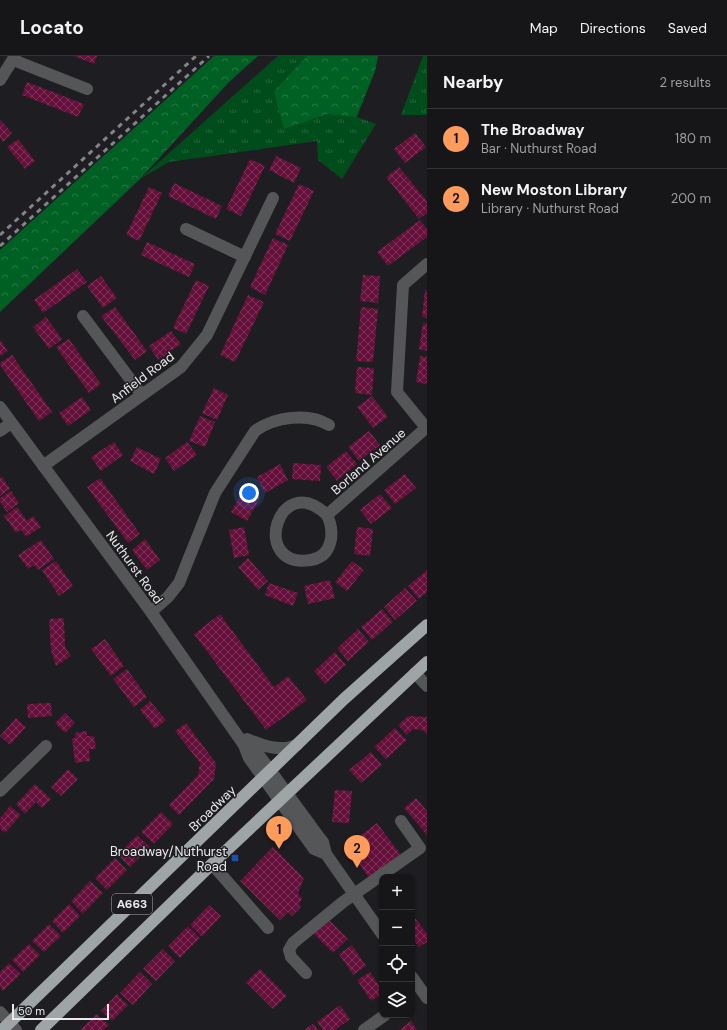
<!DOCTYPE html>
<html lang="en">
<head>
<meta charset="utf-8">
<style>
  :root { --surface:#161619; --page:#1f1f22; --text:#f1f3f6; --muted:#9e9fa2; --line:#353538; --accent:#ff9b5b }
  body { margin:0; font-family:"DM Sans",sans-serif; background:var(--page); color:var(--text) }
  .controls { position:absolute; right:12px; bottom:12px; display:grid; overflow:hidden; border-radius:8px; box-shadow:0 1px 3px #0004 }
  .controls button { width:36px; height:36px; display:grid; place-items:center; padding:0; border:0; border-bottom:1px solid var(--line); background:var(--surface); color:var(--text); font:20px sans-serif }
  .scale { position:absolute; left:12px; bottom:10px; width:97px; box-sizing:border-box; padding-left:4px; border:2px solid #eae9ec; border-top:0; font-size:11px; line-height:14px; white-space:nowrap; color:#eae9ec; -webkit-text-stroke:3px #1e1d21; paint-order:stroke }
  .you { position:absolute; left:249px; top:437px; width:14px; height:14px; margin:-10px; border:3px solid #fff; border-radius:50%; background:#1a73e8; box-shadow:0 0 0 6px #1a73e833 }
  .badge { display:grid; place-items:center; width:26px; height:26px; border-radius:50%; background:var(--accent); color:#111; font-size:13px; font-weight:700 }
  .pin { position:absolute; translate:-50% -33px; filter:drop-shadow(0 1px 2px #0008) }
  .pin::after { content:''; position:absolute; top:21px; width:14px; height:12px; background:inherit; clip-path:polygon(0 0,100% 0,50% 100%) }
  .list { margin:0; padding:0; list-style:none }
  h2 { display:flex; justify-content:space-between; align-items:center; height:52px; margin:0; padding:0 16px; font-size:17px }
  h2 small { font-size:13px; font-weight:400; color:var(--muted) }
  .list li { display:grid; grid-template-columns:26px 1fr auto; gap:12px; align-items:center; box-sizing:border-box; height:60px; padding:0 16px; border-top:1px solid var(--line) }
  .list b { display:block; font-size:15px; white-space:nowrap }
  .list p { margin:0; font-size:13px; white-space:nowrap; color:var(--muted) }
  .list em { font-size:13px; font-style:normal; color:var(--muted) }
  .icon { flex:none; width:22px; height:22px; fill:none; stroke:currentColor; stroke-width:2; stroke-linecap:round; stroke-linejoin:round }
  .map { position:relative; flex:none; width:427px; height:974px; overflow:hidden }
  header { display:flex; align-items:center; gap:24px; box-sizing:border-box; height:56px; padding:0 20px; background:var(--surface); border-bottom:1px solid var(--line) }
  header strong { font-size:19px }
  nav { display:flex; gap:22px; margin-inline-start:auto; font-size:14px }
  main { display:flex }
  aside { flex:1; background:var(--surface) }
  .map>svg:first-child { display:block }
  .grass { fill:url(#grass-tufts) }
  .forest { fill:url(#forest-crowns) }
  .building { fill:url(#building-cross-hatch) }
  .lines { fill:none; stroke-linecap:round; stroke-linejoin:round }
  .minor { stroke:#545657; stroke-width:12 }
  .highway { stroke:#9fa5a6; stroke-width:12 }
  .rail { stroke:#848387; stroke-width:3; stroke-dasharray:5 5; stroke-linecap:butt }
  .transit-dot { fill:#1a4fb4; stroke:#1e1d21; stroke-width:1.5 }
  .labels { text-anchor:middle; stroke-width:3; stroke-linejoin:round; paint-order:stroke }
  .shield { fill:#1e1d21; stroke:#adacaf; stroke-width:1 }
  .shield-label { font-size:12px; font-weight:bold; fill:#eae9ec }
  .street-label { font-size:13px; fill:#eae9ec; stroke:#1e1d21 }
  .poi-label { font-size:13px; fill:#eae9ec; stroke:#1e1d21; text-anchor:end }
</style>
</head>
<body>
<header>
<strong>Locato</strong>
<nav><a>Map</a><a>Directions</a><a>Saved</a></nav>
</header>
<main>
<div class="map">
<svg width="427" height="974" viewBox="0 0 427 974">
  <defs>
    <pattern id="grass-tufts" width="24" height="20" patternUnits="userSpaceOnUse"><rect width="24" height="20" fill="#004d1b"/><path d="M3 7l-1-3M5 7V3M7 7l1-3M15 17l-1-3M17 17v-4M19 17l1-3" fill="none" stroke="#25673c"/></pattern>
    <pattern id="forest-crowns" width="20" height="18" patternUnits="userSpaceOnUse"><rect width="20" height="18" fill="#006024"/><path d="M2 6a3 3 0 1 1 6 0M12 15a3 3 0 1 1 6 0" fill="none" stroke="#257744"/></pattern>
    <pattern id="building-cross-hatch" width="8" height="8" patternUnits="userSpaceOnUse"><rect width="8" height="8" fill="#65103a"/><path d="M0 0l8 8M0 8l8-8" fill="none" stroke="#7b3357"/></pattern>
  </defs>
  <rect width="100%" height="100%" fill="#1e1d21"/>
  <!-- grass -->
  <path class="grass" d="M278 0H378L375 15 357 61 376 68 342 123 318 104 317 85 169 106 140 123Z
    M423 0H427V59H401Z"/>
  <!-- forest -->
  <path class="forest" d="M214 0H258L229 26 140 123 0 256V194Z
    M307 0H378L375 15 356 61 327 58 284 73 274 35Z"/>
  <!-- building -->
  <path class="building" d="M74 0H97L94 8Z
    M27 26 84 48 78 61 22 39Z
    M0 64 12 77 3 86 0 82Z
    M415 77 426 91 405 107 394 93Z
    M18 83 35 105 25 113 7 91Z
    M276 100 301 112 294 127 269 114Z
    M250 103 265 110 241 160 226 153Z
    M399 111 427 145V157L419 163 386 121Z
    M174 127 222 150 216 163 168 140Z
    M299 128 314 135 290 185 275 178Z
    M149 131 162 137 139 185 126 179Z
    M420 164 427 173V181L388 210 377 196Z
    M273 182 288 189 265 239 250 231Z
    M147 186 195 208 189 221 141 199Z
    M77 213 87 226 43 257 34 244Z
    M363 219 380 220 378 247 360 245Z
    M101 220 117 242 103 252 87 230Z
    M196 224 209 230 186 278 173 272Z
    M425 234 427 235V262L422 261Z
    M248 239 264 246 235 306 220 299Z
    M115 251 147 295 135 304 101 260Z
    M361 251 378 253 373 306 356 305Z
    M46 261 62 283 49 293 33 271Z
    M423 267H427V295L419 293Z
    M171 275 181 288 158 304 149 290Z
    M69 283 101 328 89 337 56 291Z
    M0 284 8 295 0 300Z
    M12 299 52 356 39 365 0 309V307Z
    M420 300 427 301V328L416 326Z
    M357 311 374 312 372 339 355 337Z
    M214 332 228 339 217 364 202 357Z
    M372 340 388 361 373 372 357 351Z
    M82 341 91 354 68 370 59 357Z
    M200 360 215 366 205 391 189 385Z
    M369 375 380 389 359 405 348 391Z
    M114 386 123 399 101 415 91 401Z
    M187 386 197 399 174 415 165 402Z
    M137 391 161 403 154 418 130 405Z
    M346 395 357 408 337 425 326 411Z
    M293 407 321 409 320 425 292 423Z
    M280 408 288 424 265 437 257 421Z
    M405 418 416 432 395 448 384 434Z
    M2 421 10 433 0 440V422Z
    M100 422 140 478 128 487 87 431Z
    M244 433 260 442 247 465 231 456Z
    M11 435 19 447 7 456 0 446V442Z
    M380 438 392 452 371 468 360 454Z
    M17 451 27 465 33 460 41 471 26 481 21 474 16 477 4 460Z
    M244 471 249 499 234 502 229 474Z
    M357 471 373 473 370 500 354 498Z
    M145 483 160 504 147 514 132 494Z
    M41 484 54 503 38 514 34 509 28 513 18 499Z
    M248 502 268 525 258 534 238 511Z
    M56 505 73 530 59 540 42 514Z
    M352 505 364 514 347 535 335 526Z
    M427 514V536L419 543 408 530Z
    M330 524 335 542 308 548 304 530Z
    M269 527 298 537 293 550 265 539Z
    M405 532 417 545 395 564 384 551Z
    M382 553 393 566 372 584 361 571Z
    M220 558 274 631 288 620 307 644 266 674 194 578Z
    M64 562 65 591 71 600 56 610 51 594 49 563Z
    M358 573 369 586 348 605 337 592Z
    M105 583 124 610 111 620 91 593Z
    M335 596 346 609 325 628 314 615Z
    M127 613 147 641 134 651 113 623Z
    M150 645 166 664 155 673 140 654Z
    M51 647 52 660 28 662 27 648Z
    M65 657 75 667 65 677 55 667Z
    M408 660 427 661V678L422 674 413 673 407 679 398 669Z
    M16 662 26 671 10 689 0 680Z
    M186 667 216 707 214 723 179 759 169 749 198 719 200 707 175 675Z
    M395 672 407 684 386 703 374 691Z
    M87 675V680H94L96 693H89L90 705 75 707 72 682H75V677Z
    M371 696 382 709 361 727 349 714Z
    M68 713 78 723 61 740 51 731Z
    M35 728 51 743 42 752 36 746 25 758 16 748Z
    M335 734 352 735 349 767 332 766Z
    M416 742 427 755V779L404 752Z
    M10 750 21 759 5 777 0 773V762Z
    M161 756 173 768 154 788 141 776Z
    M377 767 401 799 369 822 346 790Z
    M137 779 150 791 130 811 118 799Z
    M273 791 304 822 298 837 302 843 299 847 301 851 292 860 288 856 280 864 240 825Z
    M115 802 127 814 107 834 95 822Z
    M90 825 103 837 83 858 71 845Z
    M69 848 80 860 63 877 52 865Z
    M209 849 221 860 202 881 190 869Z
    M412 858 427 878V886L419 891 412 882Z
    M329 864 348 883 333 897 314 878Z
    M49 868 61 880 44 896 32 885Z
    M188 870 200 882 180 902 168 890Z
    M29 888 40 899 23 916 12 904Z
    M352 889 366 910 353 919 339 898Z
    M163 893 175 905 156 925 143 913Z
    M9 907 21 918 3 935 0 931V916Z
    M260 913 287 940 273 953 246 926Z
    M140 916 152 928 133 949 120 937Z
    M370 916 382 934V938L371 945 357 924Z
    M117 938 128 949 112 965 101 955Z
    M340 949 350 963 335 974H323L317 966Z
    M97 958 109 969 103 974H80Z
    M411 965 417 974H399Z
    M313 968 318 974H304Z"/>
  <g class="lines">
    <!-- minor -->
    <path class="minor" d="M13 4 87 33
      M0 24 15 0
      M186 173 245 201
      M427 208 403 229 397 336 427 373
      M83 260 142 339
      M0 351 151 556 244 689 249 702 314 793 326 798
      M0 375 11 367
      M43 410 181 311 207 279 273 142
      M327 459C278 412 249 514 311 504 333 500 335 476 327 459L426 372
      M151 556 168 541 179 527 215 437 255 375C274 361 308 356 329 369
      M415 617 427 630
      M247 683C264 690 279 696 297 689
      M244 689 256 695 319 781 323 786 326 798 382 878
      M0 735 46 690
      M212 808 268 872
      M306 917 291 901 289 894 293 887 343 846 420 792 401 765
      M412 921 427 942
      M0 956 16 974
      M364 974 385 959"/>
    <!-- highway -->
    <path class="highway" d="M2 974 344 643 427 569
      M41 974 212 808 427 606"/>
    <!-- rail -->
    <path class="rail" d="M0 179 196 0
      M0 190 209 0"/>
  </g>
  <!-- markers -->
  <rect class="transit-dot" x="231" y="798" width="8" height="8" rx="2"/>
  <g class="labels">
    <!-- shield labels -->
    <rect class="shield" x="112" y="838" width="40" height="20" rx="3"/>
    <g class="shield-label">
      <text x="132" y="852">A663</text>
    </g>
    <!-- street labels -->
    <g class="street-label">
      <text transform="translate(142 321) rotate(-37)" y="5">Anfield Road</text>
      <text transform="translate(368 405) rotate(-41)" y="5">Borland Avenue</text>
      <text transform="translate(135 511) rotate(54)" y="5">Nuthurst Road</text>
      <text transform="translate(212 752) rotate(-44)" y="5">Broadway</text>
    </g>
    <!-- poi labels -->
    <g class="poi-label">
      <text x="227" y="800">Broadway/Nuthurst<tspan x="227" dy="15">Road</tspan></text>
    </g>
  </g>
</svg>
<div class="controls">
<button>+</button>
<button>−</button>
<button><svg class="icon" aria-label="locate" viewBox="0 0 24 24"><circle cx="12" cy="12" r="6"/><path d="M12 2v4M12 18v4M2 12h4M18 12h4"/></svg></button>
<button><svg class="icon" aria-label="layers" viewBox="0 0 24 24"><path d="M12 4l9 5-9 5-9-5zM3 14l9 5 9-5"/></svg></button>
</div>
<div class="scale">50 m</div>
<div class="you"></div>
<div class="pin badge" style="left:279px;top:793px">1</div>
<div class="pin badge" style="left:357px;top:812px">2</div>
</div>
<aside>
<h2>Nearby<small>2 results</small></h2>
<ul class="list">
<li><span class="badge">1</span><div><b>The Broadway</b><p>Bar · Nuthurst Road</p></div><em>180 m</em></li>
<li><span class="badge">2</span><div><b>New Moston Library</b><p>Library · Nuthurst Road</p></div><em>200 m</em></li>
</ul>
</aside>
</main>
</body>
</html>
